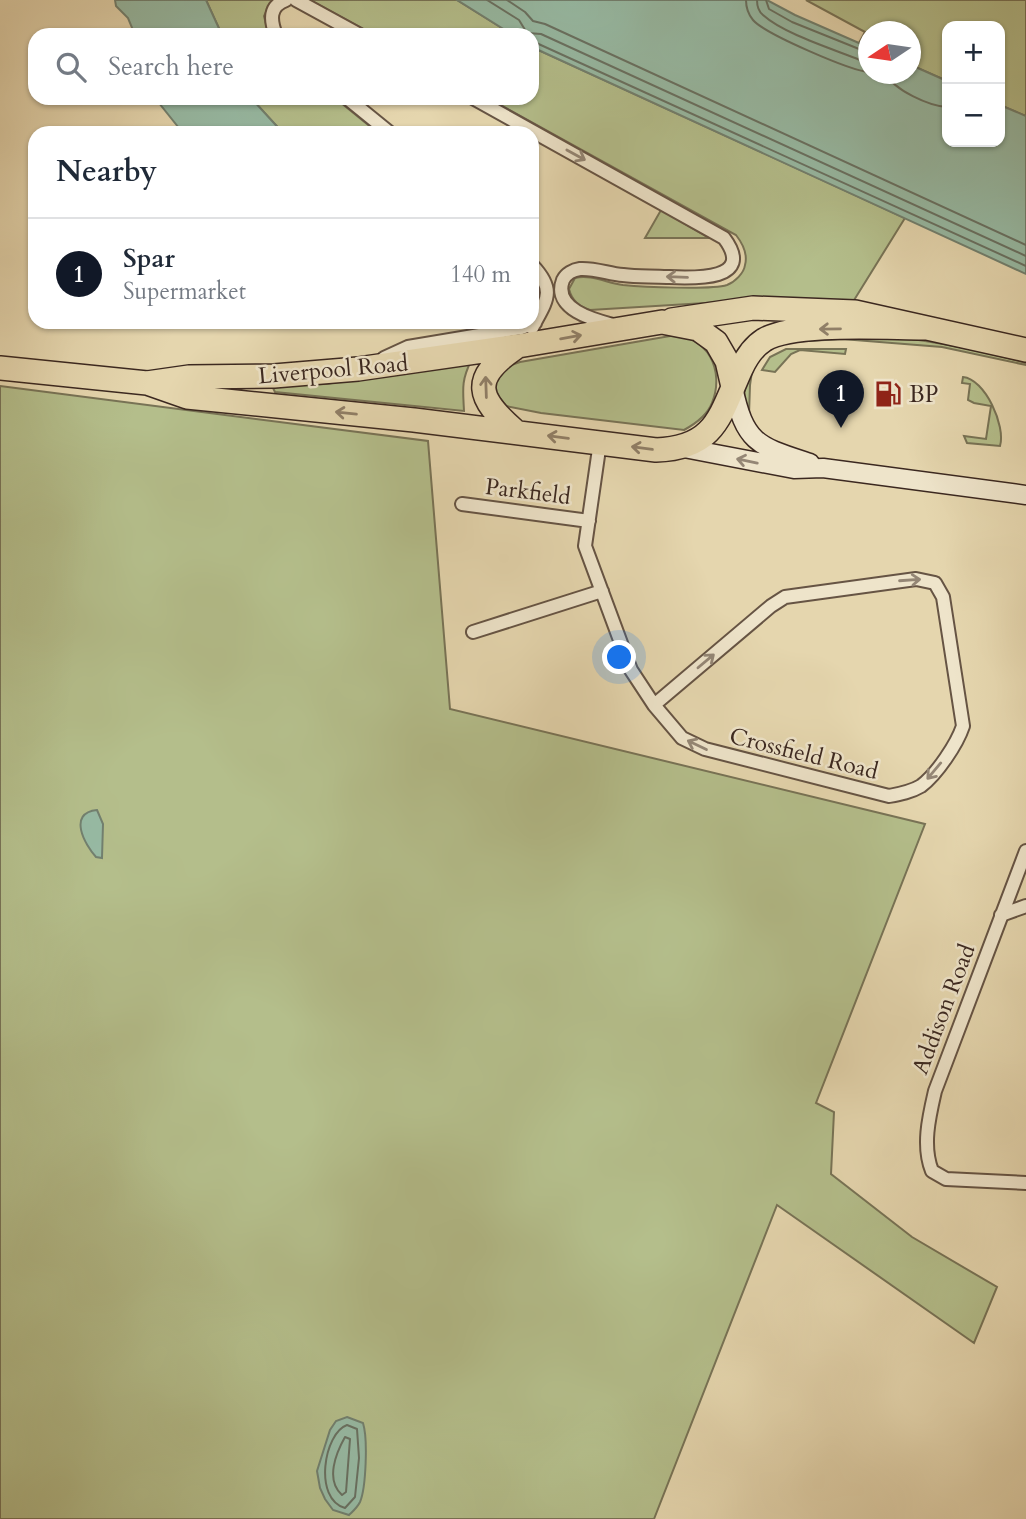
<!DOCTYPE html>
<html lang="en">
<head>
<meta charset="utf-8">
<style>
  :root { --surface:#fff; --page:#f6f6f7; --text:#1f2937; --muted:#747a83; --line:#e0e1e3; --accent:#111827 }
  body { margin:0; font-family:Cardo,serif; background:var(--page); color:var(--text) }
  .controls { position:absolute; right:21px; top:21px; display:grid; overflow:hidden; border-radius:14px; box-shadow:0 2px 5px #0004 }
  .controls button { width:63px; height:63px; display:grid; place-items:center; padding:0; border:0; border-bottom:2px solid var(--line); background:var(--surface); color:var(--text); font:35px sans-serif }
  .compass { position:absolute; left:858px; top:21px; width:63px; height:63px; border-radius:50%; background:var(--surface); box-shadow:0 2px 5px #0004; rotate:257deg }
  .you { position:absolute; left:620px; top:658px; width:24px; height:24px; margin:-18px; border:5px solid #fff; border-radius:50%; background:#1a73e8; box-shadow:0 0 0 10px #1a73e833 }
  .badge { display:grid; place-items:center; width:46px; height:46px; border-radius:50%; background:var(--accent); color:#fff; font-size:23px; font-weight:700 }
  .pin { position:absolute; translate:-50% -58px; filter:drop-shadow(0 2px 4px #0008) }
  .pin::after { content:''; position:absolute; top:37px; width:24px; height:21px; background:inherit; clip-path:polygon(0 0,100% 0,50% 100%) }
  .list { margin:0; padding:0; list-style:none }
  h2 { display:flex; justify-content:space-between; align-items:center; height:91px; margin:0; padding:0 28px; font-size:30px }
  h2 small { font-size:23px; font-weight:400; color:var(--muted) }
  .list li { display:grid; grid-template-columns:46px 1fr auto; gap:21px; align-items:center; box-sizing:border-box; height:112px; padding:0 28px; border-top:2px solid var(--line) }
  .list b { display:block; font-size:26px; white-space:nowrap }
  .list p { margin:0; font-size:23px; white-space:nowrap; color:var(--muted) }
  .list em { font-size:23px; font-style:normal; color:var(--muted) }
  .icon { flex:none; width:38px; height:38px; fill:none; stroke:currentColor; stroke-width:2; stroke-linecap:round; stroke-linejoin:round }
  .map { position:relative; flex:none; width:1026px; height:1519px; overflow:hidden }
  .search { position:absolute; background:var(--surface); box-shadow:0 2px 5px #0004; left:28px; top:28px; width:511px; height:77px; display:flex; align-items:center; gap:18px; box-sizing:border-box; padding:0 24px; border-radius:21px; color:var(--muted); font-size:26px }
  .panel { position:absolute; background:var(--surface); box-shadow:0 2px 5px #0004; left:28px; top:126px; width:511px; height:203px; border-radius:21px }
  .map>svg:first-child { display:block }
  .green { fill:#b4be8b; stroke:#787356; stroke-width:2 }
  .water { fill:#97baa4; stroke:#72806f; stroke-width:2 }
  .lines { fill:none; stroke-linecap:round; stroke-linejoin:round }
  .shore { stroke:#697162; stroke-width:2 }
  .street-casing { stroke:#665444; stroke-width:16 }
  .secondary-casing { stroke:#3b2820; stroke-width:21 }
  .highway-casing { stroke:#3b2820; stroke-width:26 }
  .street { stroke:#eee4ca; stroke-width:12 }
  .secondary { stroke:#eee4ca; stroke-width:18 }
  .highway { stroke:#e5d6ae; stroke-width:23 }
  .oneway { stroke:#948675 }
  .oneway2 { stroke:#907f67 }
  .labels { text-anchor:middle; stroke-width:5; stroke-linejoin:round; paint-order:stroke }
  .street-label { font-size:23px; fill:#3b2820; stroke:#eee4ca }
  .poi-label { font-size:23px; fill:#3b2820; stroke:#eee4ca; text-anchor:start }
</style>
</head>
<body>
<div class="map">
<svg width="1026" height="1519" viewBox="0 0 1026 1519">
  <rect width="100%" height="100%" fill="#e5d6ae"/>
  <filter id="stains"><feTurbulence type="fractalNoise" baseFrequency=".00286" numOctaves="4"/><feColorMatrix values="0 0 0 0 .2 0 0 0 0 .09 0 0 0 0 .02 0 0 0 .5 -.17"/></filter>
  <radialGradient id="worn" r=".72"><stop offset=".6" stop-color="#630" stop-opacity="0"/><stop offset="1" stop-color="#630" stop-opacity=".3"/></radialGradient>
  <!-- green -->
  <path class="green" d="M206 0H272L264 16 269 35H222Z
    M310 0H457L513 35H374Z
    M806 0H1026V116L1000 105V26H947V81L911 65V32H869L868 47 859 43 865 32Z
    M532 47 905 218 851 305 738 301 590 310C579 306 572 301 569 289L575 278C591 274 607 283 623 285 643 287 711 290 727 285 735 282 744 273 745 265 748 254 743 244 736 235L488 98H532Z
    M251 98H335L378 133H283Z
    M661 210 709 238H645Z
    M670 336C708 334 725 371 712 403 707 416 695 424 684 430L541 413 506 406 496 393V378L503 368 520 362Z
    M890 336C937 342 981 350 1026 363V365L942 347 842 339 774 343 753 364 750 385 749 415 743 409 747 366 773 338Z
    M786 349H846L845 354 800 350 791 354 775 372 762 370 770 357Z
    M471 361C461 381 463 390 464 411L275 392 273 388 281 385 326 384Z
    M963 377C985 379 1006 426 1000 446L967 443 964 436 986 439 991 406 974 403 968 400 970 384 962 383Z
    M0 386 428 441 450 709 925 824 816 1103 834 1112 831 1174 912 1237 997 1287 974 1343 777 1205 654 1519H0Z"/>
  <!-- water -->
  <path class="water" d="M115 0H206L222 35H135L128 18 116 6Z
    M457 0H767L795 15 868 47 869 74H911V65L947 81V142H1000V105L1026 116V274L534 48 532 47V35H513Z
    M155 98H251L283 133H183Z
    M97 810 103 824 102 858 96 857C85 845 67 813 97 810Z
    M347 1417 363 1423C368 1439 366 1488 360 1502 357 1508 353 1511 349 1515L333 1510 325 1499 320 1488 317 1471 330 1430 336 1421Z"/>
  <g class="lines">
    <!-- shore -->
    <path class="shore" d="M487 0 519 20 527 33 541 34 1026 256
      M507 0 525 12 533 21 545 24 1026 245
      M746 0C746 8 748 14 753 20 765 34 851 71 869 72
      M757 0C757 6 758 11 763 15 784 34 833 49 860 60L869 62
      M766 0 769 9 792 22 869 53
      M532 41 1026 266
      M886 74C894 90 929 106 947 107
      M347 1425 357 1429 359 1458 355 1497 345 1508C313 1499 324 1433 347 1425Z
      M345 1437 350 1439 346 1492 342 1495C325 1480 336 1453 345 1437Z"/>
    <!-- street casing -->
    <g class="street-casing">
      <path id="street" d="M296 0 360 35
        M276 35C270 20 269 6 286 0
        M347 98 390 133
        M473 98 724 238C757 282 691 278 667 277 652 276 637 277 623 275 609 274 595 268 580 269 573 270 566 274 563 280 552 309 594 320 613 325
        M532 328C546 301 557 291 532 265
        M384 358 408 347 521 328 535 323
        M600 442 585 546 631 670 654 705 682 738 705 749 889 796C900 794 911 792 921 786 937 774 957 744 963 726L943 597 935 583 916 579 785 597 771 606 654 705
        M462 504 589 521
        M473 632 602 591
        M1026 851 935 1091C929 1117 922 1146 932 1171L946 1179 1026 1183
        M1001 915 1026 906"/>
    </g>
    <!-- secondary casing -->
    <g class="secondary-casing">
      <path id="secondary" d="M733 387C745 444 758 446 810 463
        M684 448 794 469 823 468 1026 495"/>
    </g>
    <!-- highway casing -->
    <g class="highway-casing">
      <path id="highway" d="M672 320 753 308 855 312 1026 350
        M0 368 147 383 189 377 274 376 358 369 518 346 662 322 698 329 716 342 727 361 733 387
        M147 383 187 397 414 420 656 450C716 448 720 415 741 369 746 358 753 347 764 340 794 322 884 328 923 328
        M515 431C477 398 470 379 515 348"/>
    </g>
    <!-- street -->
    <use href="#street" class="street"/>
    <!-- secondary -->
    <use href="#secondary" class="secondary"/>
    <!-- highway -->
    <use href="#highway" class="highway"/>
  </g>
  <!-- one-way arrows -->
  <defs><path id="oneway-shaft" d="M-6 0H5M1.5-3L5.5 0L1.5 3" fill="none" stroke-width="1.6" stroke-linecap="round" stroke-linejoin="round" transform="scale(1.75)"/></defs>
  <g class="oneway">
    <use href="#oneway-shaft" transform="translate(576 155) rotate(29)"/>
    <use href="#oneway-shaft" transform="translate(677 277) rotate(-178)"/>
    <use href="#oneway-shaft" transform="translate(747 461) rotate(-168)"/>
    <use href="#oneway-shaft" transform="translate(910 580) rotate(-4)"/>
    <use href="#oneway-shaft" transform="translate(706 661) rotate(-40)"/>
    <use href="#oneway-shaft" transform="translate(697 745) rotate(-154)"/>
    <use href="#oneway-shaft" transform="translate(934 771) rotate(130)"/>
  </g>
  <g class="oneway2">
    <use href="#oneway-shaft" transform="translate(830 329) rotate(179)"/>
    <use href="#oneway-shaft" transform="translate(571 337) rotate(-10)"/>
    <use href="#oneway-shaft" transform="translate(486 387) rotate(-92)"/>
    <use href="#oneway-shaft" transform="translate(346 413) rotate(-174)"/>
    <use href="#oneway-shaft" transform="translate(558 437) rotate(-173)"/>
    <use href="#oneway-shaft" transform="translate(642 448) rotate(-172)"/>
  </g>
  <!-- icons -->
  <defs>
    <g id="fuel-bare" transform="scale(2.1)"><path d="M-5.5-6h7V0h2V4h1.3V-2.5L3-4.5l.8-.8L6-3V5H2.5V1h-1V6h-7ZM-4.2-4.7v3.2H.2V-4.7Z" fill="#8f2418" stroke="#eee4ca" stroke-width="2.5" paint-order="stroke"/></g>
  </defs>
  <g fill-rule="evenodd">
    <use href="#fuel-bare" x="888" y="394"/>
  </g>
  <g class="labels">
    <!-- street labels -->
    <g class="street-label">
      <text transform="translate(333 369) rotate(-5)" y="8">Liverpool Road</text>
      <text transform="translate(528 491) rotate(7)" y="8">Parkfield</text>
      <text transform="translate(804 753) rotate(14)" y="8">Crossfield Road</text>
      <text transform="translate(943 1009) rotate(-69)" y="8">Addison Road</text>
    </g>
    <!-- poi labels -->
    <g class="poi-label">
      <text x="909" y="402">BP</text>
    </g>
  </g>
  <rect width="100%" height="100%" filter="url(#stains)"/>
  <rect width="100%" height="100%" fill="url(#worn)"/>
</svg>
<div class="controls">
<button>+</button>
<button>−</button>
</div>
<svg class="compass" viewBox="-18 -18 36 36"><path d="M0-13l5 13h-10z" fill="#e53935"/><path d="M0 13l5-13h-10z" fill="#747a83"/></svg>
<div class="you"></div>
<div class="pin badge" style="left:841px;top:428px">1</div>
<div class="search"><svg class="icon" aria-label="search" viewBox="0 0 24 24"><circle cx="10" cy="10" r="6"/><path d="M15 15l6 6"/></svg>Search here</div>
<section class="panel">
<h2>Nearby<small></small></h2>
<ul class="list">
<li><span class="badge">1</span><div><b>Spar</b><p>Supermarket</p></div><em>140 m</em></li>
</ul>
</section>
</div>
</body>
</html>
